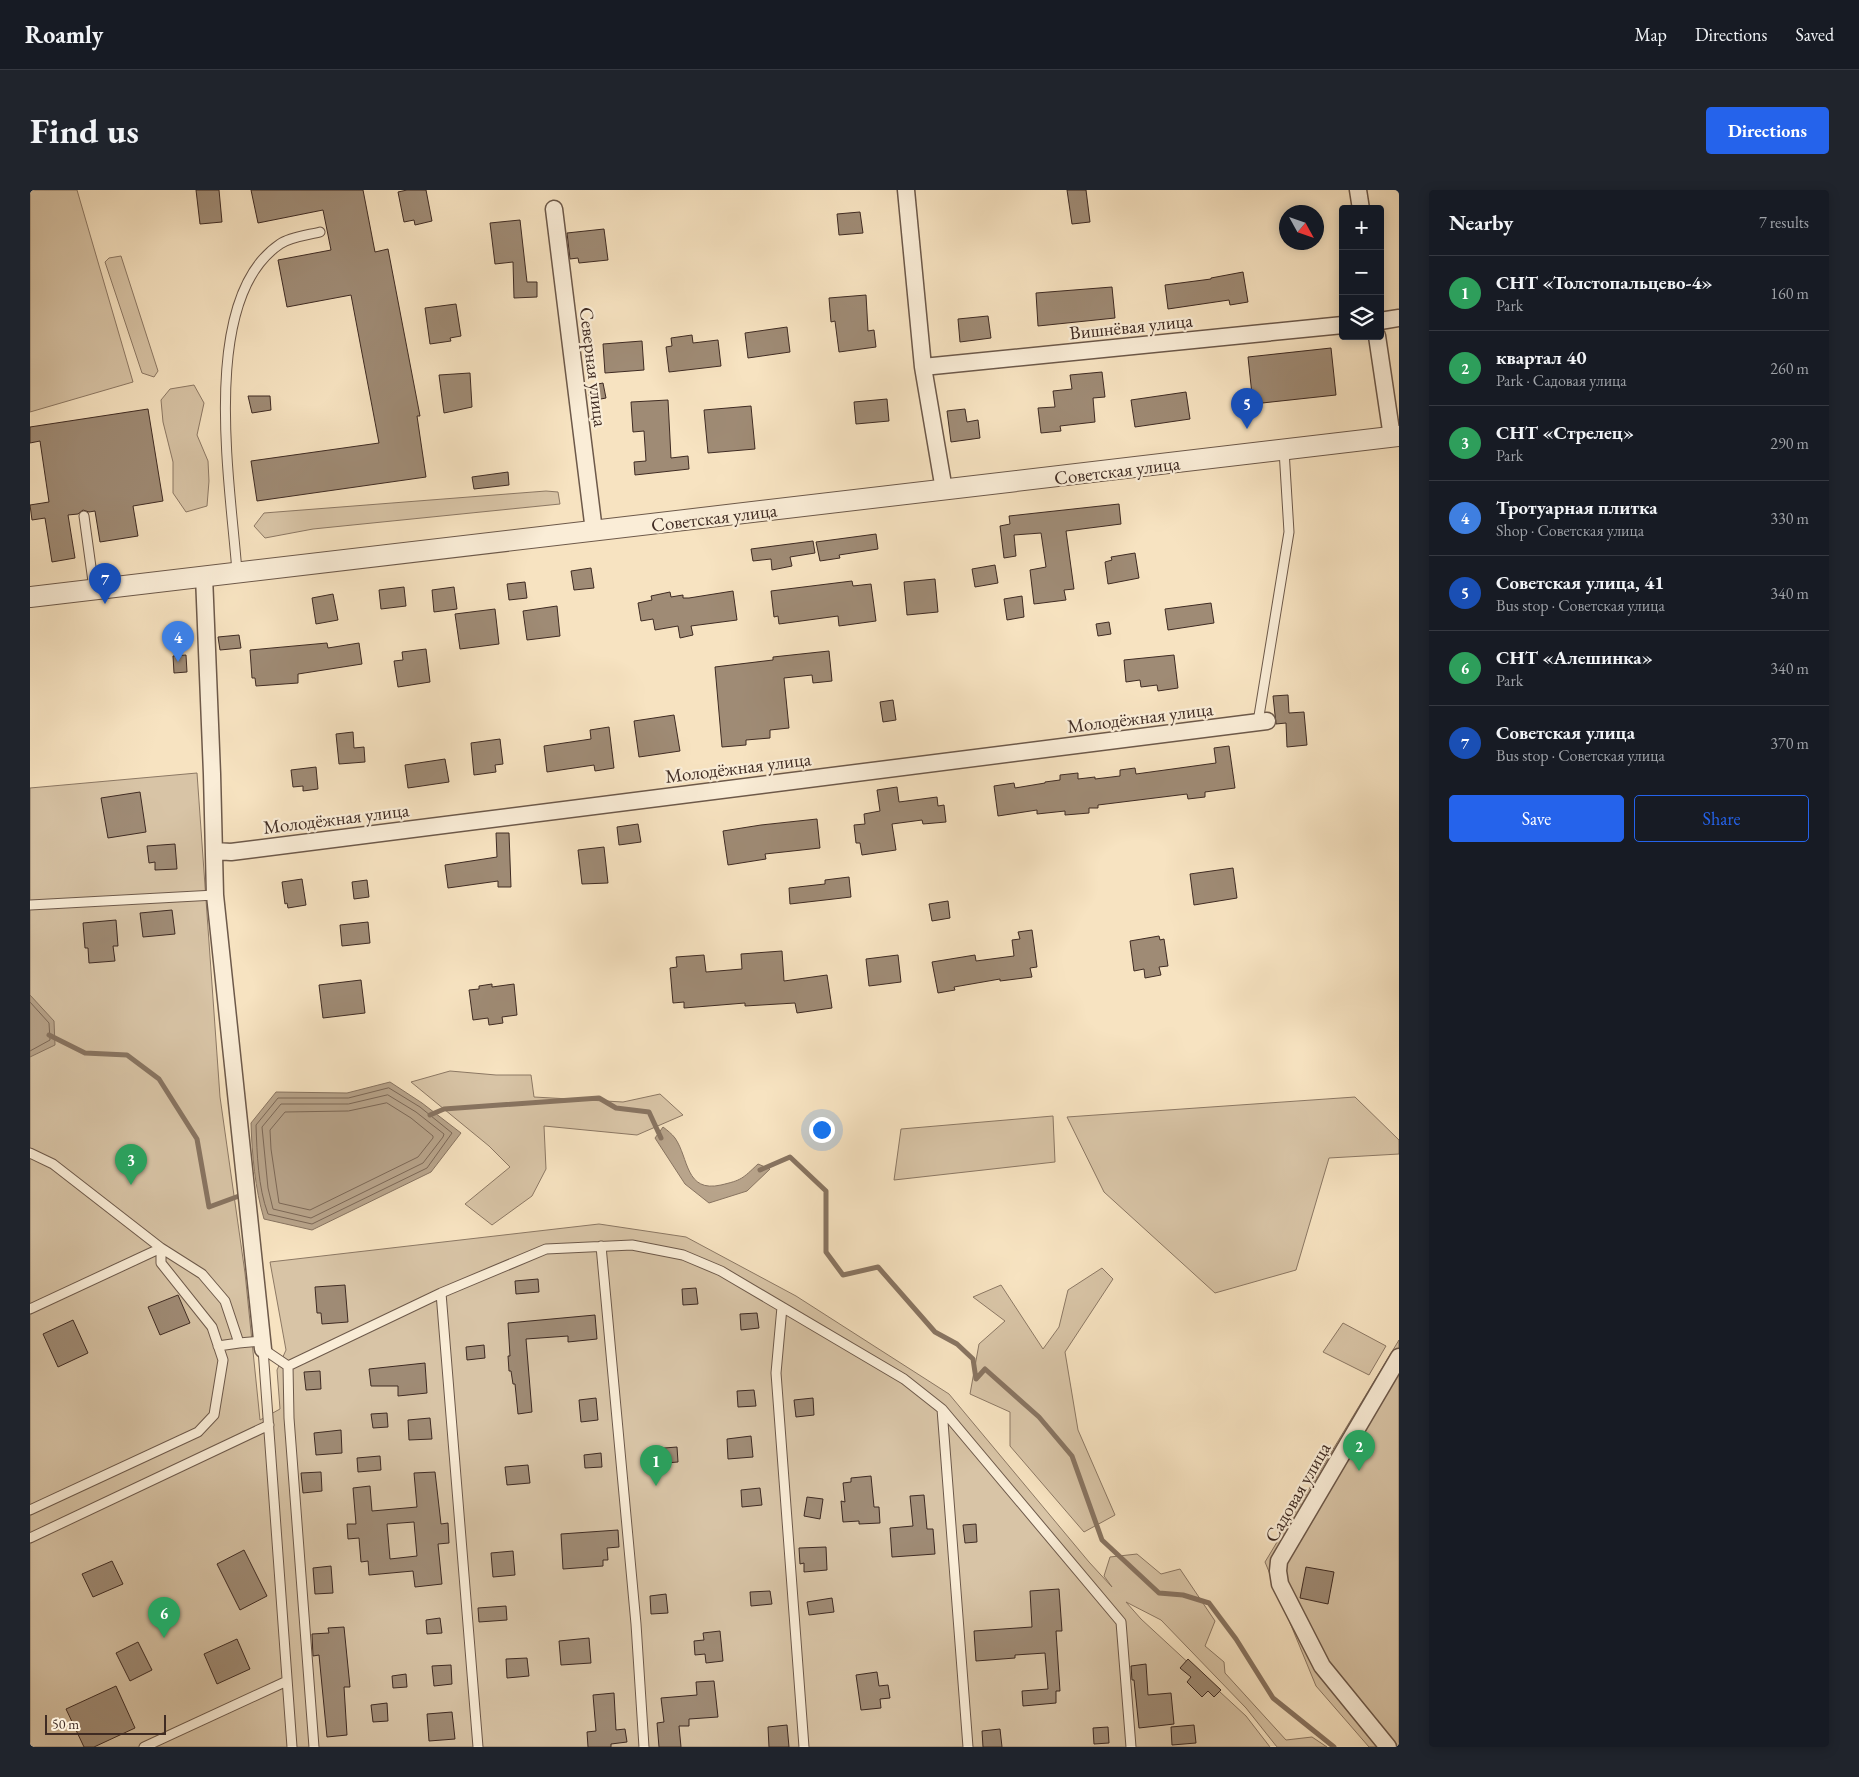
<!DOCTYPE html>
<html lang="en">
<head>
<meta charset="utf-8">
<style>
  :root { --surface:#171b24; --page:#20242c; --text:#f1f3f6; --muted:#9ea1a6; --line:#363941; --accent:#2563eb }
  body { margin:0; font-family:"EB Garamond",serif; background:var(--page); color:var(--text) }
  .controls { position:absolute; right:15px; top:15px; display:grid; overflow:hidden; border-radius:5px; box-shadow:0 2px 12px #0003 }
  .controls button { width:45px; height:45px; display:grid; place-items:center; padding:0; border:0; border-bottom:1px solid var(--line); background:var(--surface); color:var(--text); font:25px sans-serif }
  .compass { position:absolute; left:1249px; top:15px; width:45px; height:45px; border-radius:50%; background:var(--surface); box-shadow:0 2px 12px #0003; rotate:130deg }
  .scale { position:absolute; left:15px; bottom:12px; width:121px; box-sizing:border-box; padding-left:5px; border:2px solid #3f2b23; border-top:0; font-size:14px; line-height:18px; white-space:nowrap; color:#3f2b23; -webkit-text-stroke:4px #faedd7; paint-order:stroke }
  .you { position:absolute; left:791px; top:939px; width:18px; height:18px; margin:-12px; border:4px solid #fff; border-radius:50%; background:#1a73e8; box-shadow:0 0 0 8px #1a73e833 }
  .badge { display:grid; place-items:center; width:32px; height:32px; border-radius:50%; background:var(--accent); color:#fff; font-size:16px; font-weight:700 }
  .pin { position:absolute; translate:-50% -41px; filter:drop-shadow(0 1px 2px #0008) }
  .pin::after { content:''; position:absolute; top:26px; width:18px; height:15px; background:inherit; clip-path:polygon(0 0,100% 0,50% 100%) }
  .list { margin:0; padding:0; list-style:none }
  h2 { display:flex; justify-content:space-between; align-items:center; height:65px; margin:0; padding:0 20px; font-size:21px }
  h2 small { font-size:16px; font-weight:400; color:var(--muted) }
  .list li { display:grid; grid-template-columns:32px 1fr auto; gap:15px; align-items:center; box-sizing:border-box; height:75px; padding:0 20px; border-top:1px solid var(--line) }
  .list b { display:block; font-size:19px; white-space:nowrap }
  .list p { margin:0; font-size:16px; white-space:nowrap; color:var(--muted) }
  .list em { font-size:16px; font-style:normal; color:var(--muted) }
  .actions { display:flex; gap:10px; padding:15px 20px }
  .actions a { flex:1; padding:11px 0; border:1px solid var(--accent); border-radius:5px; text-align:center; font-size:18px; color:var(--accent) }
  .actions .main { background:var(--accent); color:#fff }
  .icon { flex:none; width:28px; height:28px; fill:none; stroke:currentColor; stroke-width:2; stroke-linecap:round; stroke-linejoin:round }
  .map { position:relative; flex:none; width:1369px; height:1557px; overflow:hidden; border-radius:5px }
  header { display:flex; align-items:center; gap:30px; box-sizing:border-box; height:70px; padding:0 25px; background:var(--surface); border-bottom:1px solid var(--line) }
  header strong { font-size:24px }
  nav { display:flex; gap:28px; margin-inline-start:auto; font-size:18px }
  .intro { display:flex; align-items:center; justify-content:space-between; box-sizing:border-box; height:120px; padding:0 30px }
  h1 { margin:0; font-size:35px }
  .button { padding:12px 22px; border-radius:5px; background:var(--accent); color:#fff; font-size:18px; font-weight:700 }
  main { display:flex; gap:30px; padding:0 30px }
  aside { flex:1; background:var(--surface); border-radius:5px; box-shadow:0 2px 12px #0003 }
  .map>svg:first-child { display:block }
  .green { fill:#d8c4a6; stroke:#8c7864 }
  .water { fill:#b8a48b; stroke:#887461 }
  .lines { fill:none; stroke-linecap:round; stroke-linejoin:round }
  .shore { stroke:#7c6857; stroke-width:1 }
  .stream { stroke:#887461; stroke-width:5 }
  .building { fill:#9f8b75; stroke:#3f2b23; fill-rule:evenodd }
  .service-casing { stroke:#6d594a; stroke-width:11 }
  .minor-casing { stroke:#6d594a; stroke-width:19 }
  .tertiary-casing { stroke:#6d594a; stroke-width:22 }
  .service { stroke:#faedd7; stroke-width:9 }
  .minor { stroke:#faedd7; stroke-width:16 }
  .tertiary { stroke:#faedd7; stroke-width:20 }
  .labels { text-anchor:middle; stroke-width:4.5; stroke-linejoin:round; paint-order:stroke }
  .street-label { font-size:19px; fill:#3f2b23; stroke:#faedd7 }
</style>
</head>
<body>
<header>
<strong>Roamly</strong>
<nav><a>Map</a><a>Directions</a><a>Saved</a></nav>
</header>
<div class="intro"><h1>Find us</h1><a class="button">Directions</a></div>
<main>
<div class="map">
<svg width="1369" height="1557" viewBox="0 0 1369 1557">
  <rect width="100%" height="100%" fill="#f7e3c1"/>
  <filter id="stains"><feTurbulence type="fractalNoise" baseFrequency=".004" numOctaves="4"/><feColorMatrix values="0 0 0 0 .2 0 0 0 0 .09 0 0 0 0 .02 0 0 0 .5 -.17"/></filter>
  <radialGradient id="worn" r=".72"><stop offset=".6" stop-color="#630" stop-opacity="0"/><stop offset="1" stop-color="#630" stop-opacity=".3"/></radialGradient>
  <!-- green -->
  <path class="green" d="M0 0H47L103 192 0 222Z
    M91 66 128 181 124 187 112 183 75 72 79 68Z
    M164 195 174 213 167 245 178 271 179 291 177 316 156 322 143 303V272L133 232 131 210 140 199Z
    M516 301 528 302 530 314 283 339 235 348 224 336 234 323Z
    M167 583 190 907 215 1083 230 1230 250 1219 247 1180 256 1160 240 1072 569 1034 656 1047 766 1106 919 1204 1059 1372 1082 1397 1074 1386 1080 1367 1107 1364 1131 1384 1150 1379 1185 1431 1175 1456 1194 1472 1195 1483 1256 1550 1282 1547 1297 1557H1247L1216 1518 1131 1430 1096 1412 1111 1429 1216 1526 1240 1557H0V598Z
    M420 881 466 885H501L504 907 593 912 630 904 653 925 607 945 514 936 516 979 502 1006 462 1035 435 1014 480 977 459 956 381 892Z
    M1325 907 1369 950V964L1299 968 1266 1080 1185 1103 1074 1002 1037 927Z
    M1023 926 1025 972 864 990 871 939Z
    M1072 1078 1083 1089 1035 1162 1048 1240 1085 1325 1054 1342 980 1256V1222L940 1204 949 1154 975 1131 943 1107 971 1095 1013 1159 1029 1137 1038 1100Z
    M1313 1133 1356 1156 1339 1185 1293 1162Z
    M1369 1150V1557H1339L1286 1496 1235 1372Z"/>
  <!-- water -->
  <path class="water" d="M0 805 24 831 25 855 0 867Z
    M360 892 392 913 431 943 401 982 282 1040 234 1029C225 998 222 965 221 933L246 902 317 903Z
    M633 937C637 940 642 944 645 948 659 968 655 1003 691 995 712 990 712 989 728 974L740 979 717 1001 679 1013 655 994 625 948Z"/>
  <g class="lines">
    <!-- shore -->
    <path class="shore" d="M0 812 19 833 20 850 0 861
      M359 898 390 917 422 943 397 978 282 1034 238 1024C228 997 227 964 226 935L248 908H318Z
      M358 905 386 922 414 944 413 947 393 973 281 1028 243 1019 238 998 232 937 251 914H318Z
      M357 913 381 928 403 946V948L388 967 280 1020 249 1013 241 959 240 940 255 922 318 921Z"/>
    <!-- stream -->
    <path class="stream" d="M19 845 55 863 97 865 129 889 167 949 179 1017 209 1006
      M400 925 414 919 569 908 586 918 619 922 631 948
      M730 980 760 967 796 1001V1062L813 1085 848 1077 905 1142 927 1154 943 1169 946 1189 955 1179 1009 1227 1042 1266 1072 1350 1129 1403 1153 1405 1179 1413 1206 1449 1243 1508 1304 1557"/>
  </g>
  <!-- building -->
  <path class="building" d="M166 0H189L192 32 170 34Z
    M221 0H333L345 62 358 59 390 226H387L396 287 227 311 221 271 349 253 321 105 257 117 248 70 301 60 293 20 228 33Z
    M377 0H396L402 31 385 35 384 30 374 32 368 2Z
    M1037 0H1056L1060 32 1042 34Z
    M830 22 833 43 809 45 807 24Z
    M490 30 497 92H507V107L484 108 483 72 465 74 460 33Z
    M574 39 578 70 549 73 548 68 540 69 537 43Z
    M1213 82 1218 112 1200 115 1199 110 1138 119 1135 95 1181 89V88Z
    M1082 97 1085 128 1008 136 1006 103Z
    M836 105 838 141 844 140 846 157 809 162 805 131 801 132 799 108Z
    M426 114 431 146 420 148 421 151 400 154 395 118Z
    M958 126 961 148 930 152 928 129Z
    M757 137 760 162 718 168 715 143Z
    M662 145 663 153 688 150 691 176 639 182 636 157 642 156 641 148Z
    M612 151 614 180 575 183 573 154Z
    M1301 158 1306 205 1223 214 1218 167Z
    M1072 182 1075 207 1063 208 1065 232 1030 236 1031 241 1011 243 1008 218 1025 217 1023 201 1042 199 1040 185Z
    M440 183 442 217 414 223 409 185Z
    M573 193 576 208 560 211 558 196Z
    M1156 202 1160 229 1105 237 1101 210Z
    M218 206H240L241 220 222 223Z
    M857 209 859 231 826 234 824 212Z
    M638 210 641 268 658 266 659 279 605 285 604 272 616 271 614 241 603 242 601 212Z
    M721 216 725 259 678 263 674 220Z
    M118 219 133 311 103 316 108 346 70 352 65 321 59 322 53 320 48 324 38 325 45 368 22 372 15 328 2 330 0 315 19 312 10 251 0 253V237Z
    M935 219 937 232 948 230 950 248 921 252 917 221Z
    M478 282 479 295 444 299 442 287Z
    M1089 314 1091 334 1036 341 1044 399 1034 400 1036 410 1004 414 1000 380 1016 377 1011 343 984 345 986 366 974 368 970 336 980 334 979 326Z
    M846 344 848 359 809 365 810 368 790 371 786 352Z
    M783 351 785 363 760 367 762 376 742 380 741 369 723 371 721 359Z
    M1105 363 1109 388 1078 394 1075 372 1082 370 1081 367Z
    M965 375 968 393 945 397 942 379Z
    M561 378 564 398 544 400 541 381Z
    M905 389 908 422 877 425 874 392Z
    M822 391 823 396 841 394 846 431 809 436 808 426 749 434 748 426 744 427 741 401Z
    M495 392 497 408 479 410 477 394Z
    M374 397 376 416 351 419 349 400Z
    M424 397 427 419 404 422 402 400Z
    M703 401 707 430 661 436 663 445 650 448 648 436 625 440 623 429 611 431 608 413 622 410 621 406 640 402 641 407 653 405V408H659Z
    M303 404 308 430 286 434 282 408Z
    M992 406 994 427 977 430 974 409Z
    M1181 413 1184 433 1138 440 1135 419Z
    M527 416 530 446 497 450 493 421Z
    M465 419 469 454 430 459 425 424Z
    M1079 432 1081 444 1068 446 1066 434Z
    M209 445 211 458 190 460 188 447Z
    M297 453 298 458 329 453 332 474 268 484V493L226 496 225 488H222L220 460Z
    M396 459 400 492 368 497 364 471 373 470 372 462Z
    M799 461 802 491 783 493 782 485 754 488 759 538 740 540V548L716 550V555L692 557 685 477 743 470V467Z
    M156 465 157 482 144 483 143 466Z
    M1144 465 1148 498 1128 501 1127 495 1111 497 1110 490 1096 492 1094 470Z
    M1258 505 1259 523 1274 522 1277 555 1257 557 1256 533 1246 534 1243 506Z
    M863 510 866 530 853 532 850 512Z
    M644 525 650 561 609 567 604 531Z
    M579 537 584 578 565 581 564 575 517 582 514 556 561 549 560 540Z
    M323 542 324 558 334 557 335 572 309 574 306 544Z
    M470 549 473 574 465 575 466 582 444 585 441 553Z
    M1199 556 1205 598 1175 602V607L1158 609 1157 604 1068 615V618H1059V623L1035 625V621L1007 624V620L968 626 964 596 984 593 985 598 1015 593V592L1030 590V585L1048 583V589L1065 587V589L1090 586V580L1105 578 1106 584 1186 573 1184 558Z
    M415 569 419 592 378 598 375 575Z
    M286 577 288 599 273 601V596L263 597 261 580Z
    M867 597 869 612 907 607 908 616 914 615 916 632 893 634 892 630 862 634 866 660 832 665 830 653H826L824 635 835 634 834 624 850 621 847 600Z
    M110 602 116 642 78 648 71 608Z
    M787 629 790 658 735 664 736 669 698 675 693 641 731 635Z
    M608 634 611 652 589 655 587 637Z
    M466 643H479L481 697H468V691L418 698 415 675 467 667Z
    M145 654 147 679 125 680V672L119 673 117 656Z
    M574 657 578 693 552 694 548 660Z
    M1203 678 1207 708 1164 715 1160 684Z
    M819 687 821 707 760 714 759 698 795 694V690Z
    M272 689 276 715 258 718 257 713 255 714 252 692Z
    M337 690 339 707 324 709 322 692Z
    M918 711 920 728 902 731 899 714Z
    M142 720 145 744 113 747 110 723Z
    M86 730 88 756H83L85 771 59 773 58 758H55L53 733Z
    M338 732 340 753 312 756 310 735Z
    M1002 740 1007 777 1000 778 1002 787 970 791V789L924 797 925 800 908 803 902 772 945 765 946 771 984 766 982 750 990 749 988 742Z
    M1129 746 1130 750 1134 749 1138 776 1129 777 1131 785 1115 788 1114 779 1104 781 1100 751Z
    M752 761 754 791 797 785 802 818 767 823 765 813 715 816V813L654 818V812L643 813 640 778 647 777 646 767 674 765 676 782 712 779 711 764Z
    M868 765 871 792 839 796 836 769Z
    M331 790 335 823 293 828 289 795Z
    M462 794V797L484 794 487 825 472 827 473 833 459 835 458 828 443 830 439 800 449 799V796Z
    M508 1089 509 1102 486 1104 485 1091Z
    M315 1095 318 1132 292 1134 291 1123H287L285 1097Z
    M666 1098 668 1114 653 1115 652 1099Z
    M148 1105 160 1133 130 1145 118 1117Z
    M727 1123 729 1138 711 1140 710 1124Z
    M565 1125 567 1149 538 1152V1146L496 1149 502 1222 488 1224 485 1194H483L481 1181H479L478 1166H480L478 1133Z
    M43 1130 58 1163 28 1177 13 1144Z
    M454 1155 455 1168 437 1170 436 1157Z
    M395 1173 397 1203 368 1206V1196H341L339 1179Z
    M290 1181 291 1199 276 1200 274 1182Z
    M724 1200 726 1216 708 1217 707 1201Z
    M566 1208 568 1230 551 1232 549 1210Z
    M783 1208 784 1225 766 1227 764 1210Z
    M357 1223 358 1237 343 1238 341 1224Z
    M400 1228 402 1249 379 1250 378 1230Z
    M311 1240 312 1263 286 1265 284 1243Z
    M721 1246 723 1267 698 1269 697 1249Z
    M647 1257 648 1272 623 1274 622 1259Z
    M571 1263 572 1277 555 1278 554 1265Z
    M350 1266 351 1280 328 1282 327 1268Z
    M498 1275 500 1293 477 1295 475 1277Z
    M291 1282 292 1301 273 1303 271 1283Z
    M405 1282 411 1334 418 1333 419 1353 408 1354 412 1394 385 1397 383 1381 339 1385 338 1371 331 1372 329 1348 318 1349 317 1334H326L323 1298 340 1296 342 1321 387 1317 384 1283ZM384 1332 387 1366 360 1369 357 1334Z
    M841 1286 844 1317H849L850 1333 829 1334V1331L813 1332 811 1311 815 1312 813 1293 821 1292V1288Z
    M730 1298 732 1315 712 1317 711 1300Z
    M894 1305 897 1339H903L905 1364 862 1367 860 1338 883 1336 880 1306Z
    M777 1307 793 1309 790 1329 774 1326Z
    M946 1334 947 1352 935 1353 933 1335Z
    M588 1340 589 1357 577 1358 578 1370H573V1376L533 1379 531 1344Z
    M796 1357 797 1380 774 1382V1373L770 1374 769 1358Z
    M214 1360 237 1406 210 1420 187 1374Z
    M483 1361 485 1385 463 1387 461 1363Z
    M82 1371 93 1394 63 1407 52 1384Z
    M301 1376 303 1403 285 1404 283 1378Z
    M1276 1377 1304 1382 1298 1414 1270 1408Z
    M1029 1399 1032 1441H1026L1030 1501H1026V1513L993 1516 992 1501 1018 1499 1015 1463 985 1465V1468L946 1471 944 1441 1002 1437 1000 1401Z
    M740 1401 742 1414 721 1416 720 1402Z
    M636 1404 638 1423 621 1424 620 1406Z
    M802 1408 804 1422 779 1425 777 1412Z
    M476 1416 477 1430 449 1432 448 1418Z
    M410 1428 412 1443 397 1444 396 1430Z
    M314 1437 320 1497H314L317 1545 297 1547 289 1465 283 1466 282 1444 299 1443 298 1438Z
    M690 1441 693 1471 676 1473 675 1464 665 1465 664 1451 674 1450 673 1443Z
    M559 1448 561 1473 531 1475 529 1451Z
    M207 1449 220 1479 187 1494 174 1464Z
    M108 1452 122 1480 100 1491 86 1463Z
    M497 1468 499 1486 477 1488 476 1469Z
    M1158 1469 1191 1500 1184 1507 1178 1501 1172 1507 1157 1492 1161 1487 1150 1478Z
    M1116 1474 1118 1505 1141 1503 1144 1534 1109 1538 1104 1490H1102L1101 1476Z
    M421 1475 422 1494 404 1496 402 1476Z
    M847 1482 849 1496 858 1495 860 1508 850 1509 851 1518 831 1520 826 1485Z
    M376 1484 377 1497 363 1498 362 1486Z
    M684 1491 688 1527 659 1529V1536H649L651 1557H629L627 1533 634 1532 631 1508 667 1505 666 1492Z
    M86 1496 105 1538 64 1557H54L36 1519Z
    M584 1503 586 1540 595 1539 597 1552 581 1554V1557H558L557 1542 566 1541 563 1505Z
    M357 1513 358 1531 343 1532 341 1515Z
    M422 1522 425 1549 399 1551 397 1524Z
    M757 1535 759 1557H739L738 1537Z
    M1164 1535 1166 1553 1142 1555 1141 1537Z
    M1078 1537 1079 1553 1064 1554 1063 1538Z
    M970 1539 972 1557H953L952 1541Z"/>
  <g class="lines">
    <!-- service casing -->
    <g class="service-casing">
      <path id="service" d="M54 326 64 399
        M207 382C201 297 168 109 250 54 260 47 278 45 290 42
        M1228 532 1259 342 1254 260
        M0 715 185 705
        M0 963 23 974 131 1058 172 1084 195 1111 209 1153 232 1151
        M571 1056 606 1434 614 1557
        M411 1103 448 1557
        M752 1117 746 1183 774 1557
        M0 1119 131 1058V1073L182 1137 193 1170 184 1225 168 1242 0 1320
        M188 1156 209 1153
        M233 1159 258 1176 259 1228 284 1557
        M233 1159 262 1557
        M258 1176 411 1103 516 1059 602 1055 653 1065 691 1081 874 1189 912 1219
        M0 1348 239 1235
        M114 1557 257 1491
        M938 1557 912 1219 1091 1432 1101 1557"/>
    </g>
    <!-- minor casing -->
    <g class="minor-casing">
      <path id="minor" d="M876 0 893 177 914 300
        M1328 0 1331 19
        M524 19 564 341
        M1350 131 1369 128
        M1347 146 1362 247
        M893 177 1313 135
        M174 386 182 584 185 705 233 1159
        M184 661 201 662 1237 531
        M1358 1557 1292 1476 1250 1394 1248 1381 1249 1371 1369 1167"/>
    </g>
    <!-- tertiary casing -->
    <g class="tertiary-casing">
      <path id="tertiary" d="M0 407 1369 246"/>
    </g>
    <!-- service -->
    <use href="#service" class="service"/>
    <!-- minor -->
    <use href="#minor" class="minor"/>
    <!-- tertiary -->
    <use href="#tertiary" class="tertiary"/>
  </g>
  <g class="labels">
    <!-- street labels -->
    <g class="street-label">
      <text transform="translate(1101 136) rotate(-6)" y="7">Вишнёвая улица</text>
      <text transform="translate(564 177) rotate(83)" y="7">Северная улица</text>
      <text transform="translate(1087 280) rotate(-7)" y="7">Советская улица</text>
      <text transform="translate(684 327) rotate(-7)" y="7">Советская улица</text>
      <text transform="translate(1110 527) rotate(-7)" y="7">Молодёжная улица</text>
      <text transform="translate(708 577) rotate(-7)" y="7">Молодёжная улица</text>
      <text transform="translate(306 628) rotate(-7)" y="7">Молодёжная улица</text>
      <text transform="translate(1267 1302) rotate(-60)" y="7">Садовая улица</text>
    </g>
  </g>
  <rect width="100%" height="100%" filter="url(#stains)"/>
  <rect width="100%" height="100%" fill="url(#worn)"/>
</svg>
<div class="controls">
<button>+</button>
<button>−</button>
<button><svg class="icon" aria-label="layers" viewBox="0 0 24 24"><path d="M12 4l9 5-9 5-9-5zM3 14l9 5 9-5"/></svg></button>
</div>
<svg class="compass" viewBox="-18 -18 36 36"><path d="M0-13l5 13h-10z" fill="#e53935"/><path d="M0 13l5-13h-10z" fill="#9ea1a6"/></svg>
<div class="scale">50 m</div>
<div class="you"></div>
<div class="pin badge" style="left:626px;top:1296px;background:#2e9e5b">1</div>
<div class="pin badge" style="left:1329px;top:1281px;background:#2e9e5b">2</div>
<div class="pin badge" style="left:101px;top:995px;background:#2e9e5b">3</div>
<div class="pin badge" style="left:148px;top:472px;background:#3f7fe0">4</div>
<div class="pin badge" style="left:1217px;top:239px;background:#1a4fb4">5</div>
<div class="pin badge" style="left:134px;top:1448px;background:#2e9e5b">6</div>
<div class="pin badge" style="left:75px;top:414px;background:#1a4fb4">7</div>
</div>
<aside>
<h2>Nearby<small>7 results</small></h2>
<ul class="list">
<li><span class="badge" style="background:#2e9e5b">1</span><div><b>СНТ «Толстопальцево-4»</b><p>Park</p></div><em>160 m</em></li>
<li><span class="badge" style="background:#2e9e5b">2</span><div><b>квартал 40</b><p>Park · Садовая улица</p></div><em>260 m</em></li>
<li><span class="badge" style="background:#2e9e5b">3</span><div><b>СНТ «Стрелец»</b><p>Park</p></div><em>290 m</em></li>
<li><span class="badge" style="background:#3f7fe0">4</span><div><b>Тротуарная плитка</b><p>Shop · Советская улица</p></div><em>330 m</em></li>
<li><span class="badge" style="background:#1a4fb4">5</span><div><b>Советская улица, 41</b><p>Bus stop · Советская улица</p></div><em>340 m</em></li>
<li><span class="badge" style="background:#2e9e5b">6</span><div><b>СНТ «Алешинка»</b><p>Park</p></div><em>340 m</em></li>
<li><span class="badge" style="background:#1a4fb4">7</span><div><b>Советская улица</b><p>Bus stop · Советская улица</p></div><em>370 m</em></li>
</ul>
<div class="actions"><a class="main">Save</a><a>Share</a></div>
</aside>
</main>
</body>
</html>
